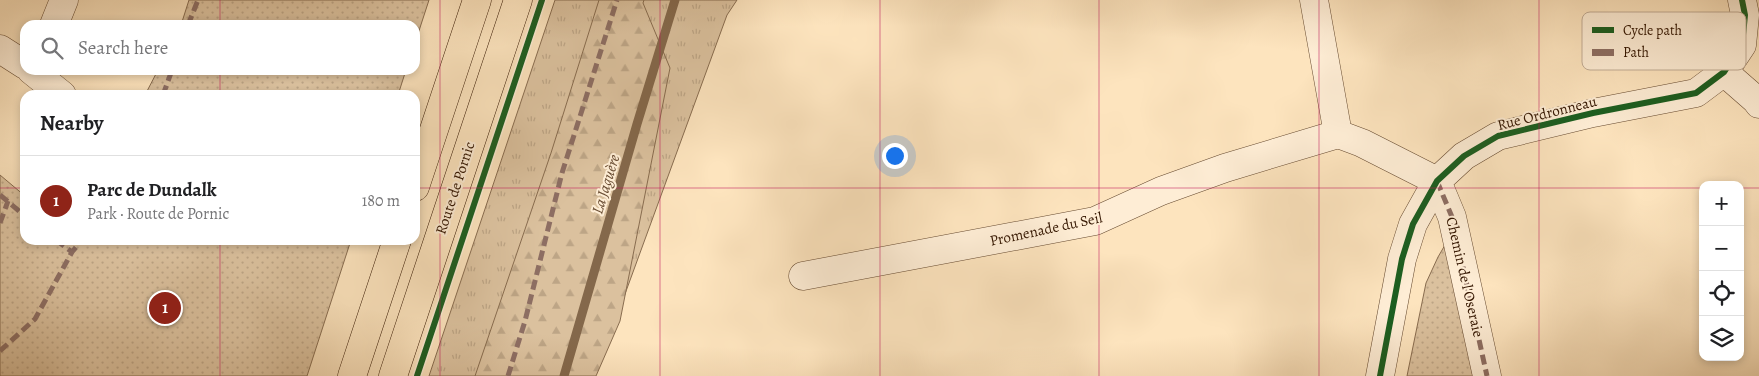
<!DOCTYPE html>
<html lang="en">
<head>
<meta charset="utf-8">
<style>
  :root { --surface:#fff; --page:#f2f2f2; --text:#202124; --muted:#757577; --line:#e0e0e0; --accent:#8f2418 }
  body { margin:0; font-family:Alegreya,serif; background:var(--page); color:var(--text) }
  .controls { position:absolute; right:15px; bottom:15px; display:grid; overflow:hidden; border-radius:10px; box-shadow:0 2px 8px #0003 }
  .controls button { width:45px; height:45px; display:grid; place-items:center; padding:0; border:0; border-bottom:1px solid var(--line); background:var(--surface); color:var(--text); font:25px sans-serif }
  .you { position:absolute; left:894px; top:155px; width:18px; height:18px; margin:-12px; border:4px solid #fff; border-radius:50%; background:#1a73e8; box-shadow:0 0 0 8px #1a73e833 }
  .badge { display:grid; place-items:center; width:32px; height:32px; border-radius:50%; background:var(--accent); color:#fff; font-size:16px; font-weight:700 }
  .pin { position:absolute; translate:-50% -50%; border:2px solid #fff; box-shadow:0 1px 5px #0006 }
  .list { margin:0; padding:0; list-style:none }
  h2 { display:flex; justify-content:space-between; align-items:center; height:65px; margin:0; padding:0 20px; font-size:21px }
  h2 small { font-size:16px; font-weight:400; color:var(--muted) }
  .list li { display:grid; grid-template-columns:32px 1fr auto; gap:15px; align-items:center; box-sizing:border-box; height:90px; padding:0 20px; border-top:1px solid var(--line) }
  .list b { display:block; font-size:19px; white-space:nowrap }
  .list p { margin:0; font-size:16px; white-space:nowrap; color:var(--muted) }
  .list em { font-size:16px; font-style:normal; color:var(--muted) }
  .icon { flex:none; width:28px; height:28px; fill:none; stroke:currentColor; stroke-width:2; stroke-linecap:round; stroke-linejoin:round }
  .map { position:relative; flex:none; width:1759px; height:376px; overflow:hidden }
  .search { position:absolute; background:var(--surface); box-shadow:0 2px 8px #0003; left:20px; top:20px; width:400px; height:55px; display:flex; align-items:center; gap:12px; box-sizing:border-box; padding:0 18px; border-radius:15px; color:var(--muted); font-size:19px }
  .panel { position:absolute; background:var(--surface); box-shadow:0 2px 8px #0003; left:20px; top:90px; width:400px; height:155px; border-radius:15px }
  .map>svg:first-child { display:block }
  .grass { fill:url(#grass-tufts); stroke:#886c4f }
  .forest { fill:url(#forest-firs); stroke:#886c4f }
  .park { fill:url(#park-dots); stroke:#886c4f }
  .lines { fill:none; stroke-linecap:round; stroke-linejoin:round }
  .stream { stroke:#84684b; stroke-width:9 }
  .minor-casing { stroke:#664a30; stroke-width:29 }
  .major-casing { stroke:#341600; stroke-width:29 }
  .minor { stroke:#feedd5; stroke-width:28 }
  .major { stroke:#fde4be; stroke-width:28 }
  .quiet { stroke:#8d6e63; stroke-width:5; stroke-dasharray:10 5; stroke-linecap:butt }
  .cycleway-casing { stroke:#feedd5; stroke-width:9 }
  .cycleway { stroke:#1b5e20; stroke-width:6 }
  .grid { fill:none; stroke:#c2185b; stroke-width:1; stroke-opacity:0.55 }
  .labels { text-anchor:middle; stroke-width:4; stroke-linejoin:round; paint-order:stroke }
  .street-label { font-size:15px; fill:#341600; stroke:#feedd5 }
  .water-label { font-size:16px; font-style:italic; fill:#694c32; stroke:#feedd5 }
  .key { fill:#feedd5; stroke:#c1ac95; stroke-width:1 }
  .key-label { font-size:14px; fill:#341600 }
</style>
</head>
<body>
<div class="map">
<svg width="1759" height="376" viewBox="0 0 1759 376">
  <defs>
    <pattern id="grass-tufts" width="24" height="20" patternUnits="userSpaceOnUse" patternTransform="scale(1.25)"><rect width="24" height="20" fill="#dbc19e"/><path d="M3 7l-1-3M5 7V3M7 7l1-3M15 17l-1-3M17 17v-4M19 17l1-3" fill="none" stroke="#bda586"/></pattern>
    <pattern id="forest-firs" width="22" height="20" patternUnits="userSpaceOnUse" patternTransform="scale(1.25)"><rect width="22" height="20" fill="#dbc19e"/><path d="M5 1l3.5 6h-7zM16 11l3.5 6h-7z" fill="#bda586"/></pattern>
    <pattern id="park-dots" width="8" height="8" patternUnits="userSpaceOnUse" patternTransform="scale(1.25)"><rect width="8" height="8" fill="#dbc19e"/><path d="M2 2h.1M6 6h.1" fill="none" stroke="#bda586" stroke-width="1.8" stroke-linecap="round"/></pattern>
  </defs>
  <rect width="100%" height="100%" fill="#fde4be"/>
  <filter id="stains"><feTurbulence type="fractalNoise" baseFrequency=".004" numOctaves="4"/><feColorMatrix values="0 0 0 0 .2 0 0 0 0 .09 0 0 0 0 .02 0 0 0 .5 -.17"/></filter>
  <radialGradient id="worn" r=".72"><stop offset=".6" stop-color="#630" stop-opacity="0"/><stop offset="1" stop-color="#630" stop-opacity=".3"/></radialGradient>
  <!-- grass -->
  <path class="grass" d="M555 0H737L727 15 595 376H429Z"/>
  <!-- forest -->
  <path class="forest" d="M599 0H644L643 3 670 68 620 321 596 376H475L551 153Z"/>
  <!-- park -->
  <path class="park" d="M189 0H429L415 43V25H181Z
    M158 70H406L398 95H145Z
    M0 175 25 196V240H351L307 376H0Z
    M1452 233 1481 376H1407L1426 283 1438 257Z"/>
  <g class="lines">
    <!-- stream -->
    <path class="stream" d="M564 376 637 124 675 0"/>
    <!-- minor casing -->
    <g class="minor-casing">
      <path id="minor" d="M1314 0 1338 134 1362 143 1437 181 1452 217 1487 376
        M54 25 64 0
        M0 49 25 65
        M31 70 62 95
        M1724 72 1756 100 1759 104
        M803 276 1095 221 1161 191 1225 168 1338 134
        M1380 376 1402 259 1413 224 1437 181 1464 156 1498 136 1593 113 1696 93 1724 72 1742 45 1745 15 1742 0"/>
    </g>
    <!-- major casing -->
    <g class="major-casing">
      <path id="major" d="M415 187 477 0
        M352 376 397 240
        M393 376 518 0"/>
    </g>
    <!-- minor -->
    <use href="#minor" class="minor"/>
    <!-- major -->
    <use href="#major" class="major"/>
    <!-- quiet -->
    <path class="quiet" d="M188 25 198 0
      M163 95 172 70
      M1437 181 1452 217 1487 376
      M0 195 25 216
      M0 223 8 201
      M56 240 72 252
      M0 351 35 319 72 252 82 240
      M508 376 525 321 562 173 617 0"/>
    <!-- cycleway casing -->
    <g class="cycleway-casing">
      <path id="cycleway" d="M417 376 542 0
        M1380 376 1402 259 1413 224 1437 181 1464 156 1498 136 1593 113 1696 93 1724 72 1742 45 1745 15 1742 0"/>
    </g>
    <!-- cycleway -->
    <use href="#cycleway" class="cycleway"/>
  </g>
  <!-- grid -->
  <path class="grid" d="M220 0V25M440 0V376M660 0V376M880 0V376M1099 0V376M1319 0V376M1539 0V376M220 70V95M0 188H25M415 188H1703M1740 188H1759M220 240V376"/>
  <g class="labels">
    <!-- street labels -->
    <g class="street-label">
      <text transform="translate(1547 113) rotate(-14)" y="5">Rue Ordronneau</text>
      <text transform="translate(455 188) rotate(-72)" y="5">Route de Pornic</text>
      <text transform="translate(1046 229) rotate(-12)" y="5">Promenade du Seil</text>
      <text transform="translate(1465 277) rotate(77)" y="5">Chemin de l'Oseraie</text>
    </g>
    <!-- water labels -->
    <g class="water-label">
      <text transform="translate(605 184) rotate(-73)" y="6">La Jaguère</text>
    </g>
  </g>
  <!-- legend -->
  <rect x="1582" y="12" width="164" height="58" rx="8" class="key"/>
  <rect x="1592" y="27" width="22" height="6" fill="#1b5e20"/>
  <rect x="1592" y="49" width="22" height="7" fill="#8d6e63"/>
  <g class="key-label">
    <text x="1623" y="35">Cycle path</text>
    <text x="1623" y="57">Path</text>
  </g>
  <rect width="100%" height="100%" filter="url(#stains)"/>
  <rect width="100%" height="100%" fill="url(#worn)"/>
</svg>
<div class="controls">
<button>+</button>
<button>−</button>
<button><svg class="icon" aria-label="locate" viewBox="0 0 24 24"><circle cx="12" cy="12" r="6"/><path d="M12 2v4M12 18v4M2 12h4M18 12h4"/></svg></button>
<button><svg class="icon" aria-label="layers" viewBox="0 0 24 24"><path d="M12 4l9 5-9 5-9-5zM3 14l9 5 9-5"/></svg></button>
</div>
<div class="you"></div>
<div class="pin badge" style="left:165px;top:308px">1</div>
<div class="search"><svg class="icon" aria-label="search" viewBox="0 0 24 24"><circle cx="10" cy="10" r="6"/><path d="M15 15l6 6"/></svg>Search here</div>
<section class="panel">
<h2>Nearby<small></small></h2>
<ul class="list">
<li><span class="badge">1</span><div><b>Parc de Dundalk</b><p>Park · Route de Pornic</p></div><em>180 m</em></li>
</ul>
</section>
</div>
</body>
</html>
